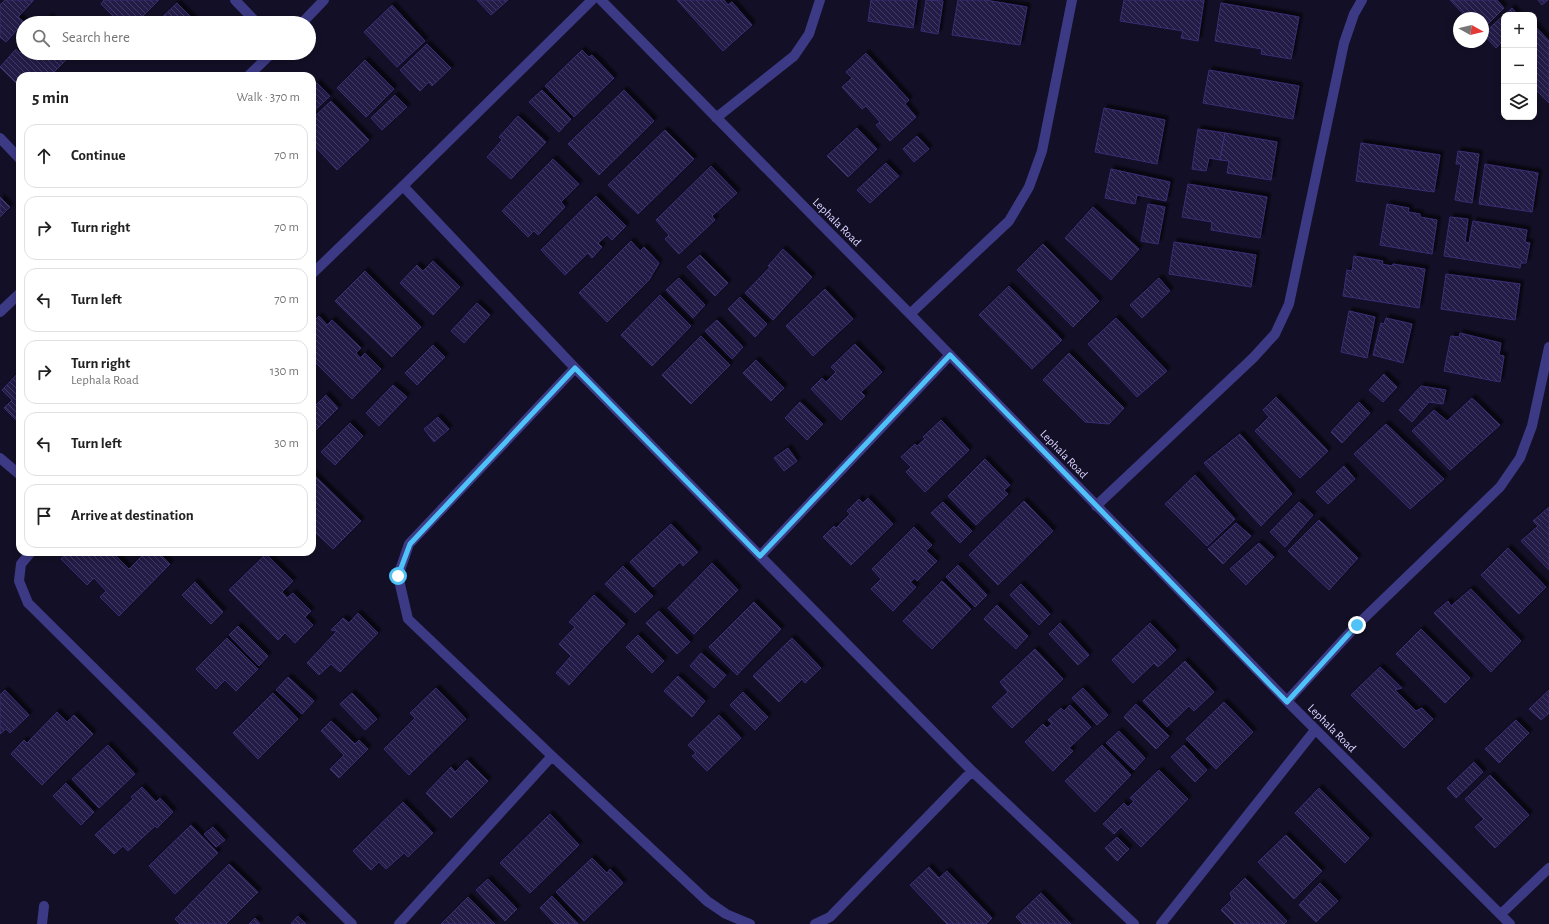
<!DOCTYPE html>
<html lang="en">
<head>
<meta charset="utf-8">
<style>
  :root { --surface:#fff; --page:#f6f6f6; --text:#222; --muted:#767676; --line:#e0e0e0 }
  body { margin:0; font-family:"Alegreya Sans",sans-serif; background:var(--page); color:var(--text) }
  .controls { position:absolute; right:12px; top:12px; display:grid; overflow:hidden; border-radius:8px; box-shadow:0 2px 6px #0003 }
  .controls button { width:36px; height:36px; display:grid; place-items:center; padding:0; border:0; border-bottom:1px solid var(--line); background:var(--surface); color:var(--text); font:20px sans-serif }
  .compass { position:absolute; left:1453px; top:12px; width:36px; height:36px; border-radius:50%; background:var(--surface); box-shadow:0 2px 6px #0003; rotate:98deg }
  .stop { position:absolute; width:12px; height:12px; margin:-9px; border:3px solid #4fc3f7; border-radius:50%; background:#fff }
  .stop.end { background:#4fc3f7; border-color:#fff; box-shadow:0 1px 4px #0008 }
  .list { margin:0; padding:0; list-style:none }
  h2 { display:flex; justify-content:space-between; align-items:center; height:52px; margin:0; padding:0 16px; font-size:17px }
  h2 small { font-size:13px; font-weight:400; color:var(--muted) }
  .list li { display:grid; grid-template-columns:26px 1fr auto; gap:12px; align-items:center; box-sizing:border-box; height:64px; margin:0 8px 8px; padding:0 8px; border:1px solid var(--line); border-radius:12px }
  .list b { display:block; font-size:15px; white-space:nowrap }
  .list p { margin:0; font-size:13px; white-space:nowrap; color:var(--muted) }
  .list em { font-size:13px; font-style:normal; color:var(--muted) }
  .icon { flex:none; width:22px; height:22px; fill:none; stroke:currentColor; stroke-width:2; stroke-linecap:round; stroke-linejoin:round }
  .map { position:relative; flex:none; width:1549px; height:924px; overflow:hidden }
  .search { position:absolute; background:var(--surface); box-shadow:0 2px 6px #0003; left:16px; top:16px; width:300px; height:44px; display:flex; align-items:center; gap:10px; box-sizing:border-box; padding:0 14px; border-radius:22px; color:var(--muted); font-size:15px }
  .panel { position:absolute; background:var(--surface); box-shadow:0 2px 6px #0003; left:16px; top:72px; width:300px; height:484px; border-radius:12px }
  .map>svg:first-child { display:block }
  .building { fill:url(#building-back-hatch); stroke:#3b2d73; filter:url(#shadow) }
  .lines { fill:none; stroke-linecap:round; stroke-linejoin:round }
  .minor { stroke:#3d3a85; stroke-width:10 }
  .route { stroke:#4fc3f7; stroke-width:5 }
  .labels { text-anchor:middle; stroke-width:3; stroke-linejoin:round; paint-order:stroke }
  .street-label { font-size:12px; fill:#d9d4ff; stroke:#130f26 }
</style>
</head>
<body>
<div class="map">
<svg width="1549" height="924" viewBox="0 0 1549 924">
  <defs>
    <pattern id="building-back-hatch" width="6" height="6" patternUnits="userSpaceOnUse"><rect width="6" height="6" fill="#241b47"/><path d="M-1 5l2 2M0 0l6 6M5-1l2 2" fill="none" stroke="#433b63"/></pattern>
    <filter id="shadow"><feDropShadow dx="3.5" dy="-3.5" stdDeviation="1" flood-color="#0009"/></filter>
  </defs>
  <rect width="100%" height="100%" fill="#130f26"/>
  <!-- building -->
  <path class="building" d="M5 0H34L18 17 24 22 6 42 0 37V5Z
    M104 0H159L136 23H129L123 16 118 21 101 4Z
    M477 0H508L491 15Z
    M677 0H724L728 5 732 2 752 25 723 51Z
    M871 0H917L913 28 868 21Z
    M926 0 943 1 938 34 921 31Z
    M958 0H985L1027 7 1020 45 952 35Z
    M1124 0H1204L1198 41 1181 38 1183 31 1120 21Z
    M1450 0H1497L1504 8 1483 29V18H1467Z
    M1538 0H1548L1542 5Z
    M177 3 197 23H156Z
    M1221 3 1299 17 1291 59 1261 54 1262 49 1215 41Z
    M392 5 425 41 397 67 364 32Z
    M1512 8 1518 15H1504Z
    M1504 15V40L1496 48 1483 34Z
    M49 17 56 23H43Z
    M1534 25 1549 41V103L1534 88Z
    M427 44 451 68 432 86 429 82 420 91 400 70Z
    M16 49 20 53 23 50V53H73L50 76H20V87L0 67Z
    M582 50 589 57 592 55 614 78 574 117 545 86Z
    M866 53 909 100 905 104 916 117 890 141 876 125 880 122 866 106 862 109 842 87 852 78 846 72Z
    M365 60 394 89 366 117 337 88Z
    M1209 70 1299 86 1293 119 1203 103Z
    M317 83 330 96 312 113V88Z
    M542 90 571 119 559 132 529 102Z
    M624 90 654 121 599 175 568 144Z
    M395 95 407 107 382 130 371 118Z
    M331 101 369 140 337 170 312 143V119Z
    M1104 108 1165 120 1157 164 1095 152Z
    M518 116 546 142 511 179 487 157 502 140 499 137Z
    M857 128 877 149 848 177 827 156Z
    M1198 129 1225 133 1220 160 1209 158 1206 171 1192 169Z
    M665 130 694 159 638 214 608 185Z
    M1225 133 1277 142 1271 180 1227 173 1229 161 1220 160Z
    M917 136 929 149 914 162 903 149Z
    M1361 143 1440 155 1434 192 1356 181Z
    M1458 151 1479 154 1472 203 1455 200 1461 164H1456Z
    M553 159 579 184 561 202 565 207 538 235 534 231 528 237 502 211Z
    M886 163 899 176 870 203 857 190Z
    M1485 164 1538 173 1532 212 1479 204Z
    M711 166 737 193 712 216 715 220 679 254 665 239 669 235 656 220Z
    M1111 169 1170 182 1166 201 1137 195 1135 204 1105 198Z
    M1188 184 1267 197 1260 238 1211 230 1212 222 1182 217Z
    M596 196 626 226 612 240 607 235 598 243 602 247 592 258 588 253 565 275 541 250Z
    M0 197 10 207 0 217Z
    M1148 204 1165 207 1158 244 1141 241Z
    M1387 204 1409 208 1408 212 1420 214V217L1437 220 1432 254 1380 245Z
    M1093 207 1139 249 1111 280 1065 238Z
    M1450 217 1468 219 1465 242 1469 243 1473 221 1527 230 1525 242 1530 243 1526 263H1521L1520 268 1444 256Z
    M631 241 640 251 644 247 659 263 649 280 607 322 579 293Z
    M1174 242 1256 255 1251 287 1169 274Z
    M1043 244 1099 301 1073 327 1017 270Z
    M783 249 812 277 773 320 745 293 770 267 768 266Z
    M700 255 728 283 715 296 687 267Z
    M1354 256 1383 261 1382 264 1392 266 1393 264 1425 269 1419 308 1343 296 1347 270 1352 271Z
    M433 261 460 287 433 315 400 283 417 265 423 271Z
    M365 271 421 327 392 357 335 301Z
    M1446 274 1520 284 1515 320 1441 309Z
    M679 278 705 305 693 318 666 290Z
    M1159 278 1170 291 1142 318 1130 305Z
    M1009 286 1062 340 1032 369 979 315Z
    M825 289 853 319 813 356 786 326Z
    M660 295 691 326 652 366 621 335Z
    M740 297 767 324 755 337 728 309Z
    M477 303 490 315 464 343 451 331Z
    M1349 311 1375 317 1367 358 1341 352Z
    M319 316 327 325 332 320 361 348 356 353 360 358 365 353 381 369 352 399 312 359V323Z
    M1116 318 1167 371 1137 397 1088 344Z
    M1386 318 1412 324 1403 363 1373 355 1381 323 1384 324Z
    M717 320 743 347 732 359 705 331Z
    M1460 333 1501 343 1499 355 1504 356 1500 382 1444 371 1451 336 1459 337Z
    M701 336 730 365 691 404 662 375Z
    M855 344 882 372 861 392 865 396 841 420 811 389 822 378 826 382 836 372 831 367Z
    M433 345 445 357 417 385 405 373Z
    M1069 353 1124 408 1109 424 1085 422 1043 380Z
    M756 360 784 388 771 401 743 373Z
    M20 371V424L4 408 12 400 2 390Z
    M1384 374 1397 387 1383 402 1369 390Z
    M393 385 407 397 379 426 366 413Z
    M1421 386 1446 390 1443 404 1429 402 1412 422 1399 410Z
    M326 395 338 408 312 434V409Z
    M1276 397 1328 451 1300 478 1255 431 1269 417 1263 410Z
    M1472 398 1500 425 1450 470 1412 431 1434 410 1447 421Z
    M800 402 823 424 807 440 785 418Z
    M1359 402 1370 413 1342 443 1331 432Z
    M438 417 449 429 434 442 424 429Z
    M941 420 969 450 925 492 906 472 911 467 901 457 915 444 917 446 925 439 923 437Z
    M350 423 363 436 335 465 321 452Z
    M1386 424 1444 479 1410 509 1354 454Z
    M1240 434 1292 494 1261 526 1204 463Z
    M788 448 797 461 784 471 774 458Z
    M985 459 1010 485 1004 490 1008 494 976 525 948 496Z
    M1344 466 1355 479 1328 504 1316 492Z
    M312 473 361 521 333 549 312 529Z
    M1195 475 1235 519 1207 546 1165 504Z
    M868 498 893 524 851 565 823 537 834 526 836 528 850 514 847 511 859 499 863 503Z
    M1024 501 1053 531 998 585 969 555Z
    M943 502 972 531 960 543 931 513Z
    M1299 502 1313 515 1285 547 1270 532Z
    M1549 507V570L1521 541 1538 526 1533 521Z
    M1319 520 1358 558 1329 590 1288 551Z
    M1236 523 1251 536 1223 564 1208 549Z
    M671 524 698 552 683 566 680 562 653 587 630 562Z
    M914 527 932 545 926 551 937 561 917 581 915 578 910 582 916 587 893 611 871 589 881 579 872 569Z
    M1259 543 1274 557 1246 585 1230 569Z
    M1508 548 1546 587 1519 614 1481 575Z
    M68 552H120L116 556 129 569 146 552H158L170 564 119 616 100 597 106 591 94 578 87 585 61 559Z
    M266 554 293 581 282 592 287 598 293 593 311 611 305 617 313 625 295 643 285 633 278 640 229 590Z
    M712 563 738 590 694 634 668 608Z
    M958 565 987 595 975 607 946 577Z
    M623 566 653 596 635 613 605 584Z
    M942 581 971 609 932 649 903 621Z
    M195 582 223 612 211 624 182 595Z
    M1021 584 1050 614 1039 625 1010 595Z
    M1471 589 1521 641 1491 672 1434 613 1448 601 1451 606Z
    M594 595 625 624 569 685 556 673 571 656 559 644 575 627 569 622Z
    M754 602 781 629 737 675 709 647Z
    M997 605 1028 636 1016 649 984 619Z
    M659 611 690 642 677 654 646 623Z
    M358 613 378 633 340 672 331 664 319 675 307 663 337 631 331 630 343 618 349 623Z
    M1060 623 1089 655 1078 665 1049 634Z
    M1150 623 1176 650 1158 667 1154 663 1133 683 1112 660Z
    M238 626 268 656 259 666 229 635Z
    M1421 629 1470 678 1445 703 1396 654Z
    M638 635 664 661 652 673 626 647Z
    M227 638 258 669 236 691 225 680 216 689 196 669Z
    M792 638 821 668 805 683 802 679 779 702 753 676Z
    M1035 649 1063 679 1012 728 992 707 1008 692 1000 682Z
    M701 653 726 675 714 688 690 666Z
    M1185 661 1214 692 1194 711 1189 706 1167 727 1143 701Z
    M1380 667 1402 688 1395 690 1416 711 1422 708 1433 719 1404 748 1351 695Z
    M678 676 705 701 692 717 664 691Z
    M288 677 314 701 302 714 276 690Z
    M436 688 466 719 409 775 384 749 415 718 410 713Z
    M1083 688 1108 715 1097 725 1072 698Z
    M5 690 29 715 10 733 6 729 0 734V695Z
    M1549 690V713L1541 720 1529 709Z
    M743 692 768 717 755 730 730 705Z
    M273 693 298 719 258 759 233 733Z
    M352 693 377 719 365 730 340 704Z
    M1224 702 1253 732 1216 769 1186 739Z
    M1136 704 1169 736 1156 749 1124 717Z
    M1070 705 1091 727 1069 748 1073 751 1053 771 1025 742 1043 724 1047 728 1052 724 1048 720 1061 708 1064 711Z
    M57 712 67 722 74 715 93 734 42 785 11 754 24 740 27 743Z
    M719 715 741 738 707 771 692 756 696 753 688 745Z
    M1516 720 1529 733 1499 763 1485 749Z
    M331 721 355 744 359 740 368 749 339 778 330 769 344 755 321 731Z
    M1119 731 1145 758 1134 770 1106 743Z
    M108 745 135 774 99 808 72 779Z
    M1102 745 1131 775 1095 812 1065 781Z
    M1184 745 1207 770 1195 782 1171 757Z
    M467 760 488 781 451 818 426 793 451 767 455 772Z
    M1474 762 1483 772 1456 798 1447 788Z
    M1159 770 1188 799 1141 847 1121 827 1114 834 1103 824 1124 803 1128 807 1134 801 1130 798Z
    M1490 775 1529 815 1495 848 1475 827 1484 819 1465 799Z
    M66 783 94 812 81 825 53 796Z
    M142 787 156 802 160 798 173 812 157 828 155 826 128 851 123 846 114 854 95 835 133 799 131 797Z
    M1319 788 1369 838 1345 863 1295 813Z
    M403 802 433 833 408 857 404 853 386 869 379 862 371 870 353 851Z
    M550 814 579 845 530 893 500 863Z
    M191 825 218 853 175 894 149 866Z
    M213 827 225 840 216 847 204 834Z
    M1286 835 1322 871 1294 899 1258 862Z
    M1117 837 1129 849 1117 861 1105 848Z
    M592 858 607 873 610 869 623 883 584 921 556 892Z
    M229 864 258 892 226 924H180L175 919Z
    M929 867 939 878 947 871 992 918 986 924H947L910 885Z
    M1245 878 1287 921 1284 924H1235L1221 910 1232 899 1230 893Z
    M488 879 517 909 505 921 476 890Z
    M1320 883 1338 901 1316 922 1299 905Z
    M1041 893 1071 924H1023L1016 917Z
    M552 896 578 924H555L540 908Z
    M468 897 495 924H441Z
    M298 916 306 924H291Z
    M255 918 260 924H249Z"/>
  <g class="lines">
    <!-- minor -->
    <path class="minor" d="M235 0 257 23
      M601 0 819 222 910 314 1287 701 1510 924
      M302 23 324 0
      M248 76 272 53
      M716 118 794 56 809 34 820 0
      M0 138 20 159
      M403 186 575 368 972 771 1134 924
      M312 274 403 186 592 0
      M0 312 20 293
      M910 314 1009 221 1029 187 1042 151 1072 0
      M575 368 409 544 398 576 408 619 552 756 707 901 726 914 750 924
      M0 458 20 475
      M1096 506 1253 358 1275 334 1289 304 1344 43 1354 14 1362 0
      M31 552 21 564 19 581 28 603 352 924
      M760 556 950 355
      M1287 701 1357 625 1500 487 1520 458 1532 426 1549 347
      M1501 914 1549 868
      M42 924 44 906
      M399 924 552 756
      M815 924 830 917 972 771
      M1161 924 1315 730"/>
  </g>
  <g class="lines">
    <!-- route -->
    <path class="route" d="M398 576 410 544 575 368 760 556 950 355 1287 702 1357 625"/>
  </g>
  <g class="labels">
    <!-- street labels -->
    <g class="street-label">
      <text transform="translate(837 222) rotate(45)" y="4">Lephala Road</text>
      <text transform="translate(1064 454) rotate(46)" y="4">Lephala Road</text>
      <text transform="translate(1332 728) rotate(45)" y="4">Lephala Road</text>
    </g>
  </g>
</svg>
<div class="controls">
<button>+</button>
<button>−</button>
<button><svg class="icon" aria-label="layers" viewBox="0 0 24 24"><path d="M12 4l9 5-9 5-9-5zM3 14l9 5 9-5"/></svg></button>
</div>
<svg class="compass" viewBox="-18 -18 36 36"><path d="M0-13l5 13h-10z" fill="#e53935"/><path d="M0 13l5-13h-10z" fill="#767676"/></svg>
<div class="stop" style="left:398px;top:576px"></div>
<div class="stop end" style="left:1357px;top:625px"></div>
<div class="search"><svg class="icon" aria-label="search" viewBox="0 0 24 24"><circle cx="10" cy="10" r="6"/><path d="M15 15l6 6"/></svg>Search here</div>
<section class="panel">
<h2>5 min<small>Walk · 370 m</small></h2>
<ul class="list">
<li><svg class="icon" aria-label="ahead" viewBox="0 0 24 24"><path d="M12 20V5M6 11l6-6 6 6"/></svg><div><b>Continue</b></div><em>70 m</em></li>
<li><svg class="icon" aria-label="right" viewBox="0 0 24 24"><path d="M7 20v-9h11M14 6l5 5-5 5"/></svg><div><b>Turn right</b></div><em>70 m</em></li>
<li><svg class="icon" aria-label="left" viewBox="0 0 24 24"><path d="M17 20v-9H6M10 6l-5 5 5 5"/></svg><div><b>Turn left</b></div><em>70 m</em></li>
<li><svg class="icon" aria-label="right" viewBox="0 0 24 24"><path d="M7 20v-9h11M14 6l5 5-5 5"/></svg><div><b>Turn right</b><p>Lephala Road</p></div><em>130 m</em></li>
<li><svg class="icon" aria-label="left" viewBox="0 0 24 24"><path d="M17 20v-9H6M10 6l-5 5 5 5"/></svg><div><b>Turn left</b></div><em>30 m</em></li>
<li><svg class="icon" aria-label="arrive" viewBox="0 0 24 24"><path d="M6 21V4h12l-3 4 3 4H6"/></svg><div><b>Arrive at destination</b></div></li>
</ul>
</section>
</div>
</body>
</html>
